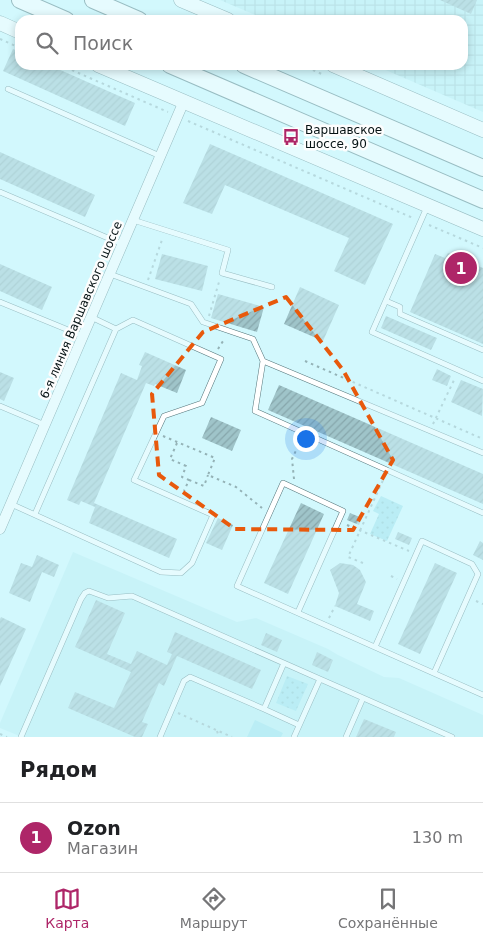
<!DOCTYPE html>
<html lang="ru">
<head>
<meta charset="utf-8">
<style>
  :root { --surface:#fff; --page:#f6f6f6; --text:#202124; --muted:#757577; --line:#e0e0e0; --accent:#ae2668 }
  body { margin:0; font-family:"DejaVu Sans",sans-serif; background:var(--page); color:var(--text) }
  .you { position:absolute; left:305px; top:438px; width:18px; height:18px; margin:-12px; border:4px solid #fff; border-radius:50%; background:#1a73e8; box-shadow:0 0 0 8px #1a73e833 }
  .badge { display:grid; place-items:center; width:32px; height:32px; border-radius:50%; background:var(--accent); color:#fff; font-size:16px; font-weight:700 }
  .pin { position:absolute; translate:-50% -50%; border:2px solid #fff; box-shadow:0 1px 5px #0006 }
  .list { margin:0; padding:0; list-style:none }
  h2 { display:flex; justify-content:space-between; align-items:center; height:65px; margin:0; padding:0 20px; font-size:21px }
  h2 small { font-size:16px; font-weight:400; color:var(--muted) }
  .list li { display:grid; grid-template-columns:32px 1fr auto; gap:15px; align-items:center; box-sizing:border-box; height:70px; padding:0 20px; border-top:1px solid var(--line) }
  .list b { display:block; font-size:19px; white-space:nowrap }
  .list p { margin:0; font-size:16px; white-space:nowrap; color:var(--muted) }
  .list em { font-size:16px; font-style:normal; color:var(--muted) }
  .icon { flex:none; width:28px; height:28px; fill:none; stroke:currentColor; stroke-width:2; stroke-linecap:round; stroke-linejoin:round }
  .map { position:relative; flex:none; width:483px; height:737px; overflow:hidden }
  .search { position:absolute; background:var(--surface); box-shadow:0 2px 8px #0003; left:15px; right:15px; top:15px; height:55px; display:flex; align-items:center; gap:12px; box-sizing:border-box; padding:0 18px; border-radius:15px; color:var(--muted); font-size:19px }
  .sheet { height:135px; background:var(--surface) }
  nav { display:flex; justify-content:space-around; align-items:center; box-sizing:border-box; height:70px; border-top:1px solid var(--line); background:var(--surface); font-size:14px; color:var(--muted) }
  nav a { display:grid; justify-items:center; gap:2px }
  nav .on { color:var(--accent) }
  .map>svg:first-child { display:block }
  .built { fill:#bdedf2 }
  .industrial { fill:url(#industrial-grid) }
  .park { fill:url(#park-dots) }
  .pitch { fill:#9de1ea }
  .building { fill:url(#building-hatch) }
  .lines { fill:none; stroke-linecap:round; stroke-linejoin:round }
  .lane-casing { stroke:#54767b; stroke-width:6 }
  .street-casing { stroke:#54767b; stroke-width:11 }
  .secondary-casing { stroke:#54767b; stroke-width:15 }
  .primary-casing { stroke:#54767b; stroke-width:18 }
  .path { stroke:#94b2b6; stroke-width:2; stroke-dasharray:2.5 4; stroke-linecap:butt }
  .lane { stroke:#fff; stroke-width:5 }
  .street { stroke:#fff; stroke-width:10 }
  .secondary { stroke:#fff; stroke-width:14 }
  .primary { stroke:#fff; stroke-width:16 }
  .marked { fill:none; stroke:#e8590c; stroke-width:4; stroke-dasharray:10 6; stroke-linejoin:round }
  .labels { text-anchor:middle; stroke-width:5; stroke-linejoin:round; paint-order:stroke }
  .poi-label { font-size:12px; fill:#051214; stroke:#fdfdfd; text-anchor:start }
  .street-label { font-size:12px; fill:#051214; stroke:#fdfdfd }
</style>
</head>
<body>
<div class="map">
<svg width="483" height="737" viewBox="0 0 483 737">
  <defs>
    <pattern id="industrial-grid" width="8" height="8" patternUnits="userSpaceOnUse" patternTransform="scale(1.25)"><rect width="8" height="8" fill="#bdedf2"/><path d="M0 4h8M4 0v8" fill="none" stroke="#a1cacf"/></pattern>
    <pattern id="park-dots" width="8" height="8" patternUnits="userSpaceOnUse" patternTransform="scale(1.25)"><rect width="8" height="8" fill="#9de1ea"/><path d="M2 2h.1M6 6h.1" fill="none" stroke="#86c0c8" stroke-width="1.8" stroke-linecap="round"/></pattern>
    <pattern id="building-hatch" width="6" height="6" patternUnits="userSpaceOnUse" patternTransform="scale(1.25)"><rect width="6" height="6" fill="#9fc4c9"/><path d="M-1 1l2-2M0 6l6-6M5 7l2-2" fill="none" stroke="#87a7ac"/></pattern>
  </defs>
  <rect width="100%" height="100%" fill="#d2f8fd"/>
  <!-- built -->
  <path class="built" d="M73 552 237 622 256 618 328 649 338 655 384 677 399 678 483 715V737H22L0 728V723Z"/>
  <!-- industrial -->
  <path class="industrial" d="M220 0H483V112L374 65H463V20H267Z"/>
  <!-- park -->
  <path class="park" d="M381 496 403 506 387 541 370 534 379 514 373 511Z
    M287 676 308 684 296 711 276 703Z"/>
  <!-- pitch -->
  <path class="pitch" d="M255 720 283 733 281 737H247Z"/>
  <!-- building -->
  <path class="building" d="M440 0H477L471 14Z
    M13 49 20 52V65H49L135 103 125 126 3 71Z
    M210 144 393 224 365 285 334 271 349 238 225 185 212 214 183 203Z
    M0 152 95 195 85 217 0 179Z
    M448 253 483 268V344L410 312 435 254 445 258Z
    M162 254 208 266 202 291 155 279Z
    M0 264 52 287 42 310 0 291Z
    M300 287 339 305 323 341 284 324Z
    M218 294 264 307 257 332 211 318Z
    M386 316 437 338 431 350 381 328Z
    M145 352 186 370 177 393 155 384 154 386 146 383 94 503 177 539 169 558 89 523 95 507 81 501 79 505 67 500 121 373 137 380 142 366 139 365Z
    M437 369 451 376 447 386 432 380Z
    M0 372 14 378 4 401 0 399Z
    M461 380 483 389 482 416 451 402Z
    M279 385 483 474V504L268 410Z
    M211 417 241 430 232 451 202 438Z
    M301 503 324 514 288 594 264 583Z
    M350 513 362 518 359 525 347 520Z
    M218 518 233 525 222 550 206 543Z
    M398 532 412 538 409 545 395 539Z
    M480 541 483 543V560L473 555Z
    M37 555 59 565 54 577 42 572 30 602 9 593 21 563 32 567Z
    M340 563 353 565 360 570 366 582 357 604 374 611 370 621 335 606 339 593 330 570Z
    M435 563 457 573 420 654 398 644Z
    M96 600 125 613 107 654 131 664 137 651 167 665 172 654 167 652 175 632 261 670 252 689 177 656 164 686 159 683 142 722 148 724 142 737H135L68 708 75 692 114 708 131 672 75 647Z
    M1 617 26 629 0 686V619Z
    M266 633 282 640 277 652 261 645Z
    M317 652 333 660 328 672 312 665Z
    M364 719 396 732 394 737H356Z"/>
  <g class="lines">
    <!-- lane casing -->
    <g class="lane-casing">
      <path id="lane" d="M8 89 160 156
        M0 192 122 244
        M427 207 372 332 483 381
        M133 220 228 250 222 273 272 287
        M110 274 191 304 203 322 253 339 263 361 255 411 483 513
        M386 301 400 307V314L483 350
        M0 302 83 336
        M263 361 483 453
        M0 406 45 425
        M11 504 161 572 181 573 192 563 213 515 134 480 164 416 202 403 221 359 133 320 116 329 91 317
        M35 514 116 329
        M298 612 343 511 283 483 237 586 483 695
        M375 647 422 541 472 564 478 574 434 673
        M284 663 264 709 299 725
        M21 737 81 599 85 593 89 591 108 598 132 596 320 679
        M160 737 184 681 190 677 264 709
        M294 737 320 679 452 737
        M346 737 363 698"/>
    </g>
    <!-- street casing -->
    <g class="street-casing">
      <path id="street" d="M0 529 184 101"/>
    </g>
    <!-- secondary casing -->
    <g class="secondary-casing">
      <path id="secondary" d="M181 0 228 20
        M0 23 20 32
        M98 65 483 229
        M333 65 483 130"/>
    </g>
    <!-- primary casing -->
    <g class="primary-casing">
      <path id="primary" d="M20 0 66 20
        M93 0 139 20
        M170 65 483 200
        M244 65 483 168"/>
    </g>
    <!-- path -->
    <path class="path" d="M241 16 250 20
      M0 39 20 48
      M60 65 168 112
      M301 65 324 75
      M188 121 413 218
      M429 225 483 248
      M148 280 163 237
      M209 316 219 282
      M218 349 225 338
      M305 361 483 439
      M433 424 455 378
      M163 436 215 458 208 475 236 487 262 508
      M177 443 170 459 186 466 182 477 189 480 184 491
      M294 479 292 459 301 440
      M189 480 204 486 208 475
      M347 525 409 551
      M363 563 348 557 384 478
      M391 576 397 579
      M476 601 483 604
      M329 618 335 606
      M178 713 232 737
      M217 731 219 737
      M0 734 7 737"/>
    <!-- lane -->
    <use href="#lane" class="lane"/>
    <!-- street -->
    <use href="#street" class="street"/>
    <!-- secondary -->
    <use href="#secondary" class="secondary"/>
    <!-- primary -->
    <use href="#primary" class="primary"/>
  </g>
  <!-- marked area -->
  <path d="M0 0H483V737H0ZM286 297 343 370 393 460 353 530 235 529 159 475 152 394 203 332Z" fill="#d2f8fd" fill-opacity=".55" fill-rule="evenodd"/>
  <path class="marked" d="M286 297 343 370 393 460 353 530 235 529 159 475 152 394 203 332Z"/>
  <!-- icons -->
  <defs>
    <g id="bus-bare" transform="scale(1.35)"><path d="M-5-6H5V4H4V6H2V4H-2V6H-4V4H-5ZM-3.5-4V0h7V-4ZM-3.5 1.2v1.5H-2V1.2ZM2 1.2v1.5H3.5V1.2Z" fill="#ae2668" stroke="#fdfdfd" stroke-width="2.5" paint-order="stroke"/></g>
  </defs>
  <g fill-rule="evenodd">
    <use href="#bus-bare" x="291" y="137"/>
  </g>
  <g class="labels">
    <!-- poi labels -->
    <g class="poi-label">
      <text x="305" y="134">Варшавское<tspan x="305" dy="14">шоссе, 90</tspan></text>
    </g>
    <!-- street labels -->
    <g class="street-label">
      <text transform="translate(81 310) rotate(-67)" y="4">6-я линия Варшавского шоссе</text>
    </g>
  </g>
</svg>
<div class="you"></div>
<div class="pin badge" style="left:461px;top:268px">1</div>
<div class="search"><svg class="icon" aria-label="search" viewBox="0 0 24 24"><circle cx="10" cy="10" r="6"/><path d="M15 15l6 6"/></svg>Поиск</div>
</div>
<section class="sheet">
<h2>Рядом<small></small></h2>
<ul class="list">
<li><span class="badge">1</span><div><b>Ozon</b><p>Магазин</p></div><em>130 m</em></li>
</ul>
</section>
<nav>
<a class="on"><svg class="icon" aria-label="map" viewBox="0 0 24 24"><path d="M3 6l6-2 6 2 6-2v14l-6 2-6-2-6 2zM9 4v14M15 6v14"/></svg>Карта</a>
<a><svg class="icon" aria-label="directions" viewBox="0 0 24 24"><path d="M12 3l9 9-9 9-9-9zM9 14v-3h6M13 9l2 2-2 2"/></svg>Маршрут</a>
<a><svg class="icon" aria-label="saved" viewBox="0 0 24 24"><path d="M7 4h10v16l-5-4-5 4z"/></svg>Сохранённые</a>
</nav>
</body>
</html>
